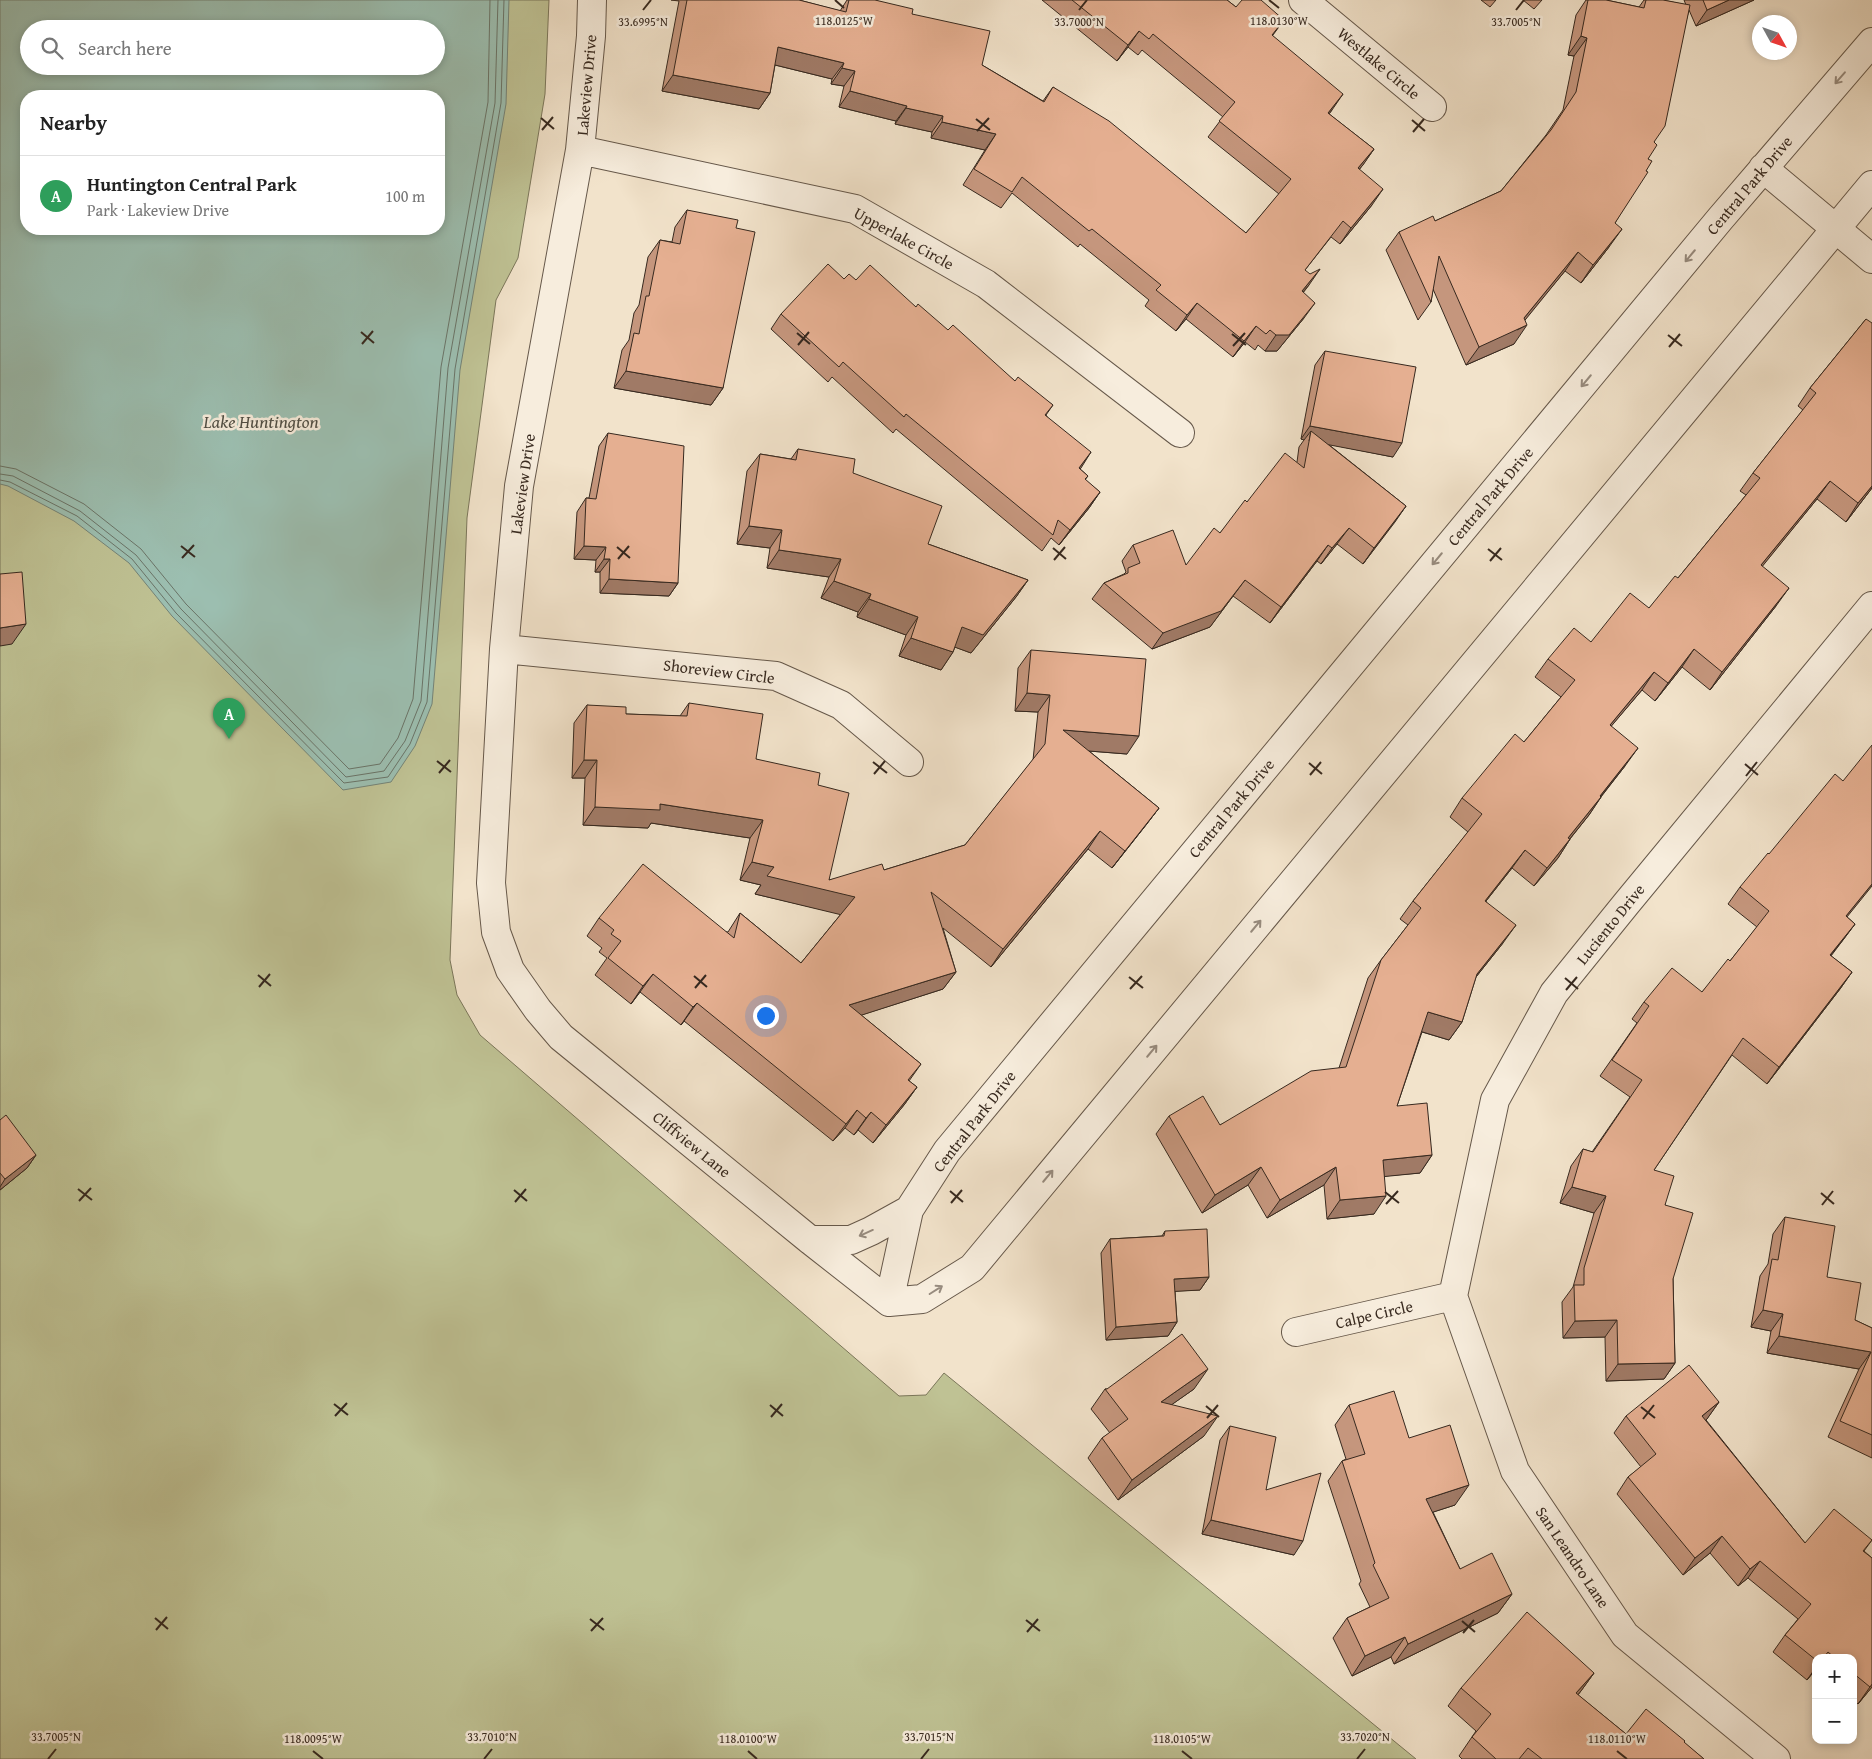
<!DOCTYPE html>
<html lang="en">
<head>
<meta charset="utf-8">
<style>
  :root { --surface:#fff; --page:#f6f6f6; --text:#222; --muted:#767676; --line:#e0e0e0; --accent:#111827 }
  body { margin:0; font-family:"Gentium Book Plus",serif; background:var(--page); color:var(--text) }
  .controls { position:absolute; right:15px; bottom:15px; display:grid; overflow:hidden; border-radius:10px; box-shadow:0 2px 8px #0003 }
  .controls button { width:45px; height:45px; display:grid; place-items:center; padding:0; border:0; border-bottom:1px solid var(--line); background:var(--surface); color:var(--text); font:25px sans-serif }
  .compass { position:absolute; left:1752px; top:15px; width:45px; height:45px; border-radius:50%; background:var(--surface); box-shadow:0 2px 8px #0003; rotate:130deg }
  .you { position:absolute; left:765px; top:1015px; width:18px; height:18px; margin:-12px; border:4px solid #fff; border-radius:50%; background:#1a73e8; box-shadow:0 0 0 8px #1a73e833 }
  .badge { display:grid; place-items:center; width:32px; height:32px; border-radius:50%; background:var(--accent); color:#fff; font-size:16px; font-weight:700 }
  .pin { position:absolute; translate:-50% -41px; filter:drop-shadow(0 1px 2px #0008) }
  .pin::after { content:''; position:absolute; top:26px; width:18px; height:15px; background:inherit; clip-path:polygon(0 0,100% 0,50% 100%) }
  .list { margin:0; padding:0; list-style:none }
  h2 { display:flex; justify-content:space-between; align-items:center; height:65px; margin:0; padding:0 20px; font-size:21px }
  h2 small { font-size:16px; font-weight:400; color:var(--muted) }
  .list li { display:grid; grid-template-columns:32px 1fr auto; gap:15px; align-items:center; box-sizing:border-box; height:80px; padding:0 20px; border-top:1px solid var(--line) }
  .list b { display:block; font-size:19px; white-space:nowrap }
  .list p { margin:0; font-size:16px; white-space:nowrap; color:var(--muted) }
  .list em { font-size:16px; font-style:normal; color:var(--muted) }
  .icon { flex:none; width:28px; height:28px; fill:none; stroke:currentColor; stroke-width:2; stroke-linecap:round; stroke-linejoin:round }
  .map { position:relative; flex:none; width:1872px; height:1759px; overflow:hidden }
  .search { position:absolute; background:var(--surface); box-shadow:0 2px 8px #0003; left:20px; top:20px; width:425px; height:55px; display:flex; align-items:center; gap:12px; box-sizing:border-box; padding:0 18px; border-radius:28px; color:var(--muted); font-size:19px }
  .panel { position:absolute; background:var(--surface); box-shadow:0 2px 8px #0003; left:20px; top:90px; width:425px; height:145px; border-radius:20px }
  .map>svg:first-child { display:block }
  .green { fill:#bfc294; stroke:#7b765a; fill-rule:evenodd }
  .water { fill:#9cbfb1; stroke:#748377; fill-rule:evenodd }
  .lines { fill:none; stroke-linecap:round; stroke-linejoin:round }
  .shore { stroke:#6a7468; stroke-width:1 }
  .minor-casing { stroke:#66584a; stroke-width:30 }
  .minor { stroke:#f7eddd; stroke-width:28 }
  .wall { fill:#c5967d; stroke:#37291f }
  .shaded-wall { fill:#a07a66; stroke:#37291f }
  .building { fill:#e5af91; stroke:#37291f }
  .oneway { stroke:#978b7e }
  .ticks { fill:none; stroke:#37291f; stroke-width:2 }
  .labels { text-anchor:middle; stroke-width:5; stroke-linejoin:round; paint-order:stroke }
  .street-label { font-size:16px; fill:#37291f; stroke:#f7eddd }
  .water-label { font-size:18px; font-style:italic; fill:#504e44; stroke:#f7eddd }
  .ticks-label { font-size:12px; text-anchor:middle; fill:#37291f; stroke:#f7eddd; stroke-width:5; stroke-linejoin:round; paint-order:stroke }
</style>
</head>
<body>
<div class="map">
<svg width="1872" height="1759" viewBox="0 0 1872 1759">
  <rect width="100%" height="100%" fill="#f2e3cb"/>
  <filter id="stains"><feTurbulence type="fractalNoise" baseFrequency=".004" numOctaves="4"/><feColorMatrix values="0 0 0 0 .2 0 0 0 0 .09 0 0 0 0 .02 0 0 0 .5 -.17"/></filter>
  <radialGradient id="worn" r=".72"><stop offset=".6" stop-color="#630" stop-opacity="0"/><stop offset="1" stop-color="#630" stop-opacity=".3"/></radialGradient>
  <!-- green -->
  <path class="green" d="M0 0H549L545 94 518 258 496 300 467 518 450 960 457 995 480 1035 899 1396 926 1395 944 1373 1416 1759H0ZM29 29H436V66H29ZM26 96H439V229H26Z"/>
  <!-- water -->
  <path class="water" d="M0 0H509L506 104 460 370 432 704 415 746 391 782 343 790 172 616 129 563 74 521 8 486 0 484ZM29 29H436V66H29ZM26 96H439V229H26Z"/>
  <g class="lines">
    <!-- shore -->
    <path class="shore" d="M0 466 16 469 84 504 141 549 186 604 349 769 380 764 398 738 413 699 441 367 488 102 490 0
      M0 474 13 476 80 511 136 555 181 609 346 777 384 771 405 741 421 701 448 368 495 103 498 0
      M0 480 10 482 77 516 132 559 176 613 344 783 388 777 410 744 427 702 455 369 501 103 504 0"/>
    <!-- minor casing -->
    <g class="minor-casing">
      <path id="minor" d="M592 0 591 36 580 150 519 486 504 649 491 883 496 932 510 970 538 1010 561 1037 810 1240 889 1302
        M1303 0 1432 107
        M580 150 855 209 986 284 1180 433
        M1763 168 1872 259
        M504 649 776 676 841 705 909 762
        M810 1240H851L871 1231 909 1210
        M1453 1296 1495 1100 1554 993 1626 904 1872 606
        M1453 1296 1515 1471 1625 1635 1776 1759
        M889 1302 909 1210 947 1151 1720 219 1872 42
        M889 1302 922 1299 972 1268 1872 185
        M1296 1332 1453 1296"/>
    </g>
    <!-- minor -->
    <use href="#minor" class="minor"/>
  </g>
  <!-- wall -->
  <path class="wall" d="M671 0H799L840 11 847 0H875L912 14 982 65 1043 101 1053 87 1246 233 1279 194 1208 137 1223 117 1142 50 1138 55 1128 47 1117 61 1042 0H1227L1273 36 1332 110 1329 114 1374 149 1359 170 1372 205 1340 244 1331 237 1305 270 1309 285 1303 293 1304 318 1277 351H1265L1258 345 1255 350 1245 342 1233 357 1186 319 1176 331 1145 306 1149 300 1080 244 1078 247 1012 193 1001 208 963 185 985 150 931 138 932 132 895 124 896 121 839 107 844 86 831 84 832 79 775 65 770 93 759 109 662 91 679 1Z
    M1481 0H1496L1490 7Z
    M1523 0H1542L1534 9Z
    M1586 0H1606L1639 7 1644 0H1663L1686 5 1684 0H1754L1696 26 1689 10 1654 142 1648 159 1646 171 1615 223 1609 247 1581 283 1565 271 1524 320 1514 344 1466 365 1433 289 1431 302 1418 320 1386 250 1399 232 1435 221 1501 191 1546 135 1563 110 1574 56 1568 55 1576 15Z
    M687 210 736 228 723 388 711 405 614 388 622 350 629 340 634 313 639 305 648 257 660 240 672 242 675 227Z
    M844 279 856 280 916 307 1015 381 1053 405 1046 415 1080 469 1088 476 1085 480 1100 492 1089 508 1059 545 1051 538 1042 551 896 429 893 433 832 377 828 382 771 329 781 314Z
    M1866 319 1872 488 1846 522 1817 499 1762 566 1776 606 1710 690 1682 667 1655 701 1642 690 1611 726 1625 766 1601 797 1589 815 1570 839 1558 858 1534 886 1512 868 1486 901 1503 943 1476 977 1462 1022 1449 1040 1422 1032 1397 1106 1432 1155 1420 1173 1384 1176 1374 1214 1327 1219 1324 1185 1267 1218 1248 1185 1202 1213 1156 1134 1169 1116 1220 1125 1339 1068 1368 978 1381 960 1408 925 1400 919 1413 901 1468 832 1450 817 1462 798 1524 742 1561 697 1535 677 1548 659 1591 642 1649 608 1678 578 1746 495 1740 491 1753 473 1803 410 1798 406 1810 388Z
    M1325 351 1393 457 1328 444 1406 506 1363 564 1337 544 1321 564 1317 561 1270 623 1233 596 1210 627 1152 649 1092 599 1104 583 1124 574 1126 572 1122 561 1133 545 1186 565 1220 533 1247 502 1297 462 1299 447 1304 440 1301 439 1315 365Z
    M608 433 678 583 669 596 600 593V572H595L596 560 574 559 577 512 586 498H589L599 446Z
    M798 449 853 473 928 544 1028 580 1016 597 971 653 955 647 953 652 941 670 899 656 906 635 857 617 858 612 821 598 829 577 767 568 770 548 737 544 747 471 760 454 791 459Z
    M1031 650 1127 754 1089 751 1159 808 1146 825 1112 868 1088 849 991 967 943 928 956 972 943 989 861 1015 921 1064 909 1081 917 1087 904 1105 873 1143 858 1130 854 1135 845 1128 833 1141 684 1021 681 1025 640 992 631 1004 595 975 607 958 599 952 602 948 587 936 599 918 728 932 740 913 801 963 841 914 755 894 761 885 740 880 750 838 651 823 648 828 583 825 585 778H572L574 723 587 705 626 714 680 716 689 703 756 759 818 785 829 880 884 870 965 845 1033 760 1038 712 1015 711 1018 668Z
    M1740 887 1847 917 1855 924 1831 956 1852 972 1840 989 1767 1084 1732 1055 1654 1170 1665 1205 1673 1279 1675 1363 1664 1379 1606 1381 1605 1337 1563 1338 1562 1302 1573 1287 1594 1213 1560 1203 1571 1166 1583 1149 1592 1152 1630 1097 1600 1076 1637 1023 1632 1019 1644 1002 1702 992 1730 961 1757 927 1728 904Z
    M0 1120 36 1155 27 1168 0 1190Z
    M1785 1217 1827 1277 1855 1320 1872 1328V1458L1828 1437 1859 1369 1767 1353 1771 1331 1751 1327 1760 1276 1768 1264 1773 1234Z
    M1165 1231 1209 1277 1200 1290 1175 1291 1177 1322 1168 1336 1106 1340 1101 1253 1110 1239 1162 1236Z
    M1105 1389H1194L1171 1405 1204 1436 1118 1500 1088 1458 1102 1438 1110 1433 1091 1409Z
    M1719 1402 1706 1420 1805 1543 1872 1540 1864 1551 1872 1558V1687L1858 1704 1853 1700V1658H1816V1669L1807 1680 1773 1652 1785 1635 1798 1619 1748 1578 1738 1586 1710 1553 1683 1575 1617 1494 1628 1477 1641 1467 1614 1433 1626 1416Z
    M1349 1405 1409 1438 1455 1505 1433 1512 1460 1569 1512 1594 1498 1613 1394 1664 1391 1657 1352 1676 1333 1638 1347 1618 1370 1607 1359 1584 1361 1581 1328 1481 1342 1461 1346 1459 1335 1425Z
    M1230 1426 1266 1490 1294 1555 1202 1534 1220 1440Z
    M1594 1673 1578 1695 1626 1734 1684 1743 1704 1759H1462L1459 1756 1476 1731 1448 1706 1461 1688Z"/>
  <!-- shaded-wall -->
  <path class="shaded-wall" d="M1729 0H1754L1696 26 1707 10Z
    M1284 20 1273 35 1260 51 1272 35Z
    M1139 31 1128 47 1117 61 1128 45Z
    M1581 36 1587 38 1574 56 1568 55Z
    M778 47 844 63 832 79 767 63Z
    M842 68 855 71 844 86 831 84Z
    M673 75 770 93 759 109 662 91Z
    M850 91 907 106 896 121 839 107Z
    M1343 94 1332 110 1317 129 1328 113Z
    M906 108 943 116 932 132 895 124Z
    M942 122 996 134 985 150 931 138Z
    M1374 149 1363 165 1346 184 1358 168Z
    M1383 189 1372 205 1340 244 1351 228Z
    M1622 229 1609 247 1581 283 1593 265Z
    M1578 252 1565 271 1517 330 1527 325 1514 344 1466 365 1479 347 1524 318Z
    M1320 269 1309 285 1290 307 1302 291Z
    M1197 303 1186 319 1176 331 1187 315Z
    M1315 303 1304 318 1277 351H1265L1276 335Z
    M1256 326 1245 342 1233 357 1244 341Z
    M626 371 723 388 711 405 614 388Z
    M1310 426 1402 443 1393 457 1309 441 1311 431 1304 440 1301 439Z
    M1091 452 1081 468 1068 483 1079 468Z
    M1830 481 1817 499 1748 584 1761 565Z
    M1872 486V488L1846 522 1858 503Z
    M1100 492 1089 508 1059 545 1070 530Z
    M1406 506 1395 522 1363 564 1374 548Z
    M749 526 782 530 770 548 737 544Z
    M1349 528 1337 544 1321 564 1332 548Z
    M1328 545 1317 561 1270 623 1281 607Z
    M584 546 606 547 596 560 574 559Z
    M779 550 841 559 829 577 767 568Z
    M604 559H610L600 572H595Z
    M609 579 678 583 669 596 600 593Z
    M1028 580 1016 597 971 653 949 645 962 627Z
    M1245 580 1210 627 1152 649 1163 633Z
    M834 581 871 594 858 612 821 598Z
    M1789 588 1776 606 1710 690 1722 672Z
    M869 599 918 617 906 635 857 617Z
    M26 624 12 644 0 646V628Z
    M911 638 953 652 941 670 899 656Z
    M1694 649 1682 667 1655 701 1668 683Z
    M1654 672 1642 690 1597 743 1610 725Z
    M1027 693 1050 695 1038 712 1015 711Z
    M1063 730 1139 736 1127 754 1051 748Z
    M1638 748 1625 766 1587 814 1600 796Z
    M584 760H597L585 778H572Z
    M1601 797 1589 815 1556 856 1568 838Z
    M660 804 763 820 750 838 651 823 648 828 583 825 595 807Z
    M1159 808 1146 825 1112 868 1125 851Z
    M1100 831 1088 849 991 967 1003 949Z
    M1570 839 1558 858 1534 886 1547 868Z
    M1525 850 1512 868 1472 919 1485 901Z
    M752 862 774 867 855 897 842 915 755 894 761 885 740 880Z
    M1872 884V886L1834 933 1846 916Z
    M1855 924 1843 940 1818 971 1830 955Z
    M1516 925 1503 943 1464 992 1477 974Z
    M956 972 943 989 837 1023 849 1005Z
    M1852 972 1840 989 1767 1084 1779 1067Z
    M653 974 640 992 631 1004 643 986Z
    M697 1003 684 1021 681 1025 693 1007Z
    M1428 1012 1462 1022 1449 1040 1416 1030Z
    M917 1087 904 1105 873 1143 886 1125Z
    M857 1110 845 1128 833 1141 846 1124Z
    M871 1112 858 1130 854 1135 866 1118Z
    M36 1155 27 1168 0 1190V1187L5 1179Z
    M1432 1155 1420 1173 1370 1178 1383 1160Z
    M1261 1167 1248 1185 1202 1213 1215 1195Z
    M1336 1167 1324 1185 1267 1218 1280 1200Z
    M1572 1187 1606 1196 1594 1213 1560 1203Z
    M1386 1196 1374 1214 1327 1219 1340 1200Z
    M1209 1277 1200 1290 1165 1292 1174 1279Z
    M1763 1310 1783 1314 1771 1331 1751 1327Z
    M1617 1320 1605 1337 1563 1338 1575 1321Z
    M1177 1322 1168 1336 1106 1340 1116 1327Z
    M1779 1336 1871 1352 1859 1369 1767 1353Z
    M1675 1363 1664 1379 1606 1381 1618 1364Z
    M1208 1369 1194 1389 1147 1422 1161 1402Z
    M1719 1402 1707 1419 1690 1433 1702 1416Z
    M1218 1416 1204 1436 1118 1500 1132 1480Z
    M1469 1485 1455 1505 1412 1519 1426 1499Z
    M1211 1520 1303 1541 1294 1555 1202 1534Z
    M1722 1536 1710 1553 1683 1575 1695 1558Z
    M1760 1561 1748 1578 1738 1586 1750 1569Z
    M1512 1594 1498 1613 1394 1664 1408 1644Z
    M1405 1637 1391 1657 1352 1676 1365 1656Z
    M1816 1667V1669L1807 1680Z
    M1594 1673 1581 1691 1563 1712 1576 1693Z
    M1872 1684V1687L1858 1704Z"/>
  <!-- building -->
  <path class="building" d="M687 0H799L846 12 849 0H875L913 9 912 14 990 31 982 65 1044 102 1053 87 1109 121 1246 233 1291 179 1219 121 1235 102 1153 34 1149 39 1139 31 1128 45 1072 0H1227L1236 7 1242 0H1261L1284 20 1272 35 1343 94 1328 113 1374 149 1358 168 1383 189 1351 228 1343 221 1305 270 1310 274 1320 269 1302 291 1315 303 1289 335H1276L1270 330 1266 334 1256 326 1244 341 1197 303 1187 315 1156 290 1161 285 1092 229 1089 231 1022 177 1012 192 974 169 996 134 942 122 943 116 906 108 907 106 850 91 855 71 842 68 844 63 778 47 770 93 673 75Z
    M1588 0H1606L1644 8 1646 0H1663L1690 5 1665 126 1654 142 1657 145 1648 159 1652 161 1646 171 1648 172 1615 223 1622 229 1593 265 1578 252 1524 318 1527 325 1479 347 1439 256 1431 302 1399 232 1433 216 1435 221 1501 191 1551 130 1576 92 1587 38 1581 36Z
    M1703 0H1729L1707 10Z
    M687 210 738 220 736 228 755 232 723 388 626 371 634 333 639 334 646 296H649L660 240 680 244Z
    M828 264 844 279 849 274 856 280 870 265 916 307 918 304 948 330 953 325 1015 381 1018 377 1053 405 1045 415 1091 452 1079 468 1088 476 1085 479 1100 492 1070 530 1058 520 1053 535 906 414 904 417 843 362 839 367 781 314Z
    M1866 319 1872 323V486L1858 503 1830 481 1761 565 1789 588 1722 672 1694 649 1668 683 1654 672 1610 725 1638 748 1600 796 1601 797 1568 838 1570 839 1547 868 1525 850 1485 901 1516 925 1477 974 1462 1022 1428 1012 1397 1106 1427 1103 1432 1155 1383 1160 1386 1196 1340 1200 1336 1167 1280 1200 1261 1167 1215 1195 1169 1116 1203 1096 1220 1125 1311 1071 1346 1067 1381 960 1421 908 1413 901 1482 814 1462 798 1515 734 1524 742 1575 680 1548 659 1574 628 1591 642 1630 593 1649 608 1675 576 1678 578 1760 478 1753 473 1816 393 1810 388Z
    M1325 351 1416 367 1402 443 1310 426Z
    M1311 431 1406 506 1374 548 1349 528 1332 548 1328 545 1281 607 1245 580 1221 611 1163 633 1104 583 1128 573V568L1140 563 1133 545 1173 530 1186 565 1214 528 1220 533 1245 500 1247 502 1285 453 1304 468Z
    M608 433 684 446 678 583 609 579 610 559H604L606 547 584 546 586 498 596 499Z
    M798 449 855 459 853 473 942 506 928 544 1028 580 983 635 962 627 953 652 911 638 918 617 869 599 871 594 834 581 841 559 779 550 782 530 749 526 760 454 796 460Z
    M22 572 26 624 0 628V574Z
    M1031 650 1146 659 1139 736 1063 730 1159 808 1125 851 1100 831 1003 949 931 892 956 972 849 1005 921 1064 908 1080 917 1087 886 1125 871 1112 866 1118 857 1110 846 1124 697 1003 693 1007 653 974 643 986 608 958 621 941 611 934 614 930 599 918 643 864 734 938 740 913 801 963 855 897 767 876 774 867 752 862 763 820 660 804V810L595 807 597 760H584L587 705 626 707V714L687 716 689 703 763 714 756 759 820 773 818 785 849 793 829 880 882 864 884 870 965 845 1045 744 1050 695 1027 693Z
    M1872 745V884L1846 916 1855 924 1830 955 1852 972 1779 1067 1743 1038 1654 1170 1674 1176 1665 1205 1693 1213 1673 1279 1675 1363 1618 1364 1617 1320 1575 1321 1574 1285H1584V1268L1606 1196 1572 1187 1583 1149 1593 1152 1642 1080 1612 1060 1649 1006 1644 1002 1672 968 1702 992 1728 959 1730 961 1769 911 1740 887 1768 853 1769 854 1835 774 1843 781Z
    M6 1115 36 1155 5 1179 0 1173V1120Z
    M1785 1217 1835 1226 1827 1277 1861 1283 1855 1320 1872 1328V1435L1840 1421 1871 1352 1779 1336 1783 1314 1763 1310 1772 1259 1778 1260Z
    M1207 1229 1209 1277 1174 1279 1177 1322 1116 1327 1110 1239 1164 1236 1165 1231Z
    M1182 1334 1208 1369 1161 1402 1218 1416 1132 1480 1102 1438 1128 1419 1105 1389H1107Z
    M1689 1365 1719 1402 1702 1416 1805 1543 1834 1509 1872 1540 1863 1551 1872 1558V1684L1870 1687 1853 1673V1658H1835L1828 1652 1823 1658H1816V1660L1785 1635 1811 1604 1760 1561 1750 1569 1722 1536 1695 1558 1628 1477 1656 1454 1626 1416Z
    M1394 1391 1409 1438 1450 1425 1469 1485 1426 1499 1460 1569 1492 1553 1512 1594 1408 1644 1405 1637 1365 1656 1347 1618 1389 1598 1373 1565 1375 1563 1342 1461 1365 1454 1349 1405Z
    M1230 1426 1276 1437 1266 1490 1321 1473 1303 1541 1211 1520Z
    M1527 1612 1594 1673 1576 1693 1626 1734 1646 1709 1685 1741 1684 1742 1704 1759H1542L1528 1748 1519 1759H1496L1472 1737 1491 1714 1461 1688Z"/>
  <!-- one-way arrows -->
  <defs><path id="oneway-shaft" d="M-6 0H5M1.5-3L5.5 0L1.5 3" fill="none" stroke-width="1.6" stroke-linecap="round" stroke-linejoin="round" transform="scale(1.25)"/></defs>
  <g class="oneway">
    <use href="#oneway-shaft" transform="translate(1840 78) rotate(131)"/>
    <use href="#oneway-shaft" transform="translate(1690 256) rotate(130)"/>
    <use href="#oneway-shaft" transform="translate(1586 381) rotate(130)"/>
    <use href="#oneway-shaft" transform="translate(1437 559) rotate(130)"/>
    <use href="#oneway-shaft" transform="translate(1256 926) rotate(-50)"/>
    <use href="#oneway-shaft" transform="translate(1152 1051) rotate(-50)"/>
    <use href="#oneway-shaft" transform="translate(1048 1176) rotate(-50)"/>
    <use href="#oneway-shaft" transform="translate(866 1233) rotate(156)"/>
    <use href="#oneway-shaft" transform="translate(936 1290) rotate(-32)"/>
  </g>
  <!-- ticks -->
  <path class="ticks" d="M835 0 844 8M1269 0 1279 8M643 10 651 0M1079 10 1087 0M1516 10 1524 0M541 118 554 129M976 119 990 130M1412 120 1425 131M542 130 553 117M977 131 989 118M1413 132 1424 119M361 332 374 343M797 333 810 344M1232 334 1246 345M1668 335 1682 346M362 344 373 331M798 345 809 332M1233 346 1245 333M1669 347 1680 334M181 546 195 557M617 547 630 558M1053 548 1066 559M1488 549 1502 560M182 558 194 545M618 559 629 546M1054 560 1065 547M1490 561 1501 548M437 761 451 772M873 762 887 773M1309 763 1322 774M1745 764 1758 775M439 773 450 760M874 774 885 761M1310 775 1321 762M1746 776 1757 762M258 975 271 986M694 976 707 987M1129 977 1143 988M1565 978 1578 989M259 987 270 974M695 988 706 975M1130 989 1142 976M1566 990 1577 977M78 1189 92 1200M514 1190 527 1201M950 1191 963 1202M1385 1192 1399 1203M1821 1193 1834 1204M79 1201 91 1188M515 1202 526 1189M951 1203 962 1190M1386 1204 1398 1191M1822 1205 1833 1191M334 1404 348 1415M770 1405 783 1416M1206 1406 1219 1417M1641 1407 1655 1418M335 1416 347 1403M771 1417 782 1404M1207 1418 1218 1405M1643 1419 1654 1405M155 1618 168 1629M590 1619 604 1630M1026 1620 1040 1631M1462 1621 1475 1632M156 1630 167 1617M591 1631 603 1618M1027 1632 1038 1619M1463 1633 1474 1620M313 1751 323 1759M748 1751 757 1759M1182 1751 1192 1759M1617 1751 1627 1759M48 1759 56 1749M484 1759 492 1749M921 1759 929 1749M1357 1759 1365 1749"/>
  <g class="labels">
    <!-- street labels -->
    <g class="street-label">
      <text transform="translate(1379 63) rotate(40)" y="6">Westlake Circle</text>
      <text transform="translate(586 85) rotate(-85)" y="6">Lakeview Drive</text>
      <text transform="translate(1749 185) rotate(-50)" y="6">Central Park Drive</text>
      <text transform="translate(904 238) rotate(29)" y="6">Upperlake Circle</text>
      <text transform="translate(522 484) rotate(-82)" y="6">Lakeview Drive</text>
      <text transform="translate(1490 496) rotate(-50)" y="6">Central Park Drive</text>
      <text transform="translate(719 671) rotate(7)" y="6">Shoreview Circle</text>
      <text transform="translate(1231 808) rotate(-50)" y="6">Central Park Drive</text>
      <text transform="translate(1610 924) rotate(-51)" y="6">Luciento Drive</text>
      <text transform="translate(974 1121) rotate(-52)" y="6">Central Park Drive</text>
      <text transform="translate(692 1144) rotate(39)" y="6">Cliffview Lane</text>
      <text transform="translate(1374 1314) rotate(-13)" y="6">Calpe Circle</text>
      <text transform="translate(1573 1557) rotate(56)" y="6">San Leandro Lane</text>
    </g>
    <!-- water labels -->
    <g class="water-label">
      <text x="261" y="428">Lake Huntington</text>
    </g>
  </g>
  <g class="ticks-label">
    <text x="844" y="25">118.0125°W</text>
    <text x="1279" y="25">118.0130°W</text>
    <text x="643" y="26">33.6995°N</text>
    <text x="1079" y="26">33.7000°N</text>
    <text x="1516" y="26">33.7005°N</text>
    <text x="56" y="1741">33.7005°N</text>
    <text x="492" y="1741">33.7010°N</text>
    <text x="929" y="1741">33.7015°N</text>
    <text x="1365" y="1741">33.7020°N</text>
    <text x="313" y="1743">118.0095°W</text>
    <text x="748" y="1743">118.0100°W</text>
    <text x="1182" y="1743">118.0105°W</text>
    <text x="1617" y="1743">118.0110°W</text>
  </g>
  <rect width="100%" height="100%" filter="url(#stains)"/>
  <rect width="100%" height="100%" fill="url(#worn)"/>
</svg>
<div class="controls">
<button>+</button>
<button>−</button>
</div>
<svg class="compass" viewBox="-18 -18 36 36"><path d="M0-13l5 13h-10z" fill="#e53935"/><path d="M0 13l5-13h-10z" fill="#767676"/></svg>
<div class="you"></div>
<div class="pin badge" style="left:229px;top:739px;background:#2e9e5b">A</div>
<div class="search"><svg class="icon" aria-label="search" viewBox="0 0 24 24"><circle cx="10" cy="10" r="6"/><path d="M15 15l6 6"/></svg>Search here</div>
<section class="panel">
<h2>Nearby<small></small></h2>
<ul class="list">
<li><span class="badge" style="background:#2e9e5b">A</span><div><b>Huntington Central Park</b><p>Park · Lakeview Drive</p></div><em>100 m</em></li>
</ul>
</section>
</div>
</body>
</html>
